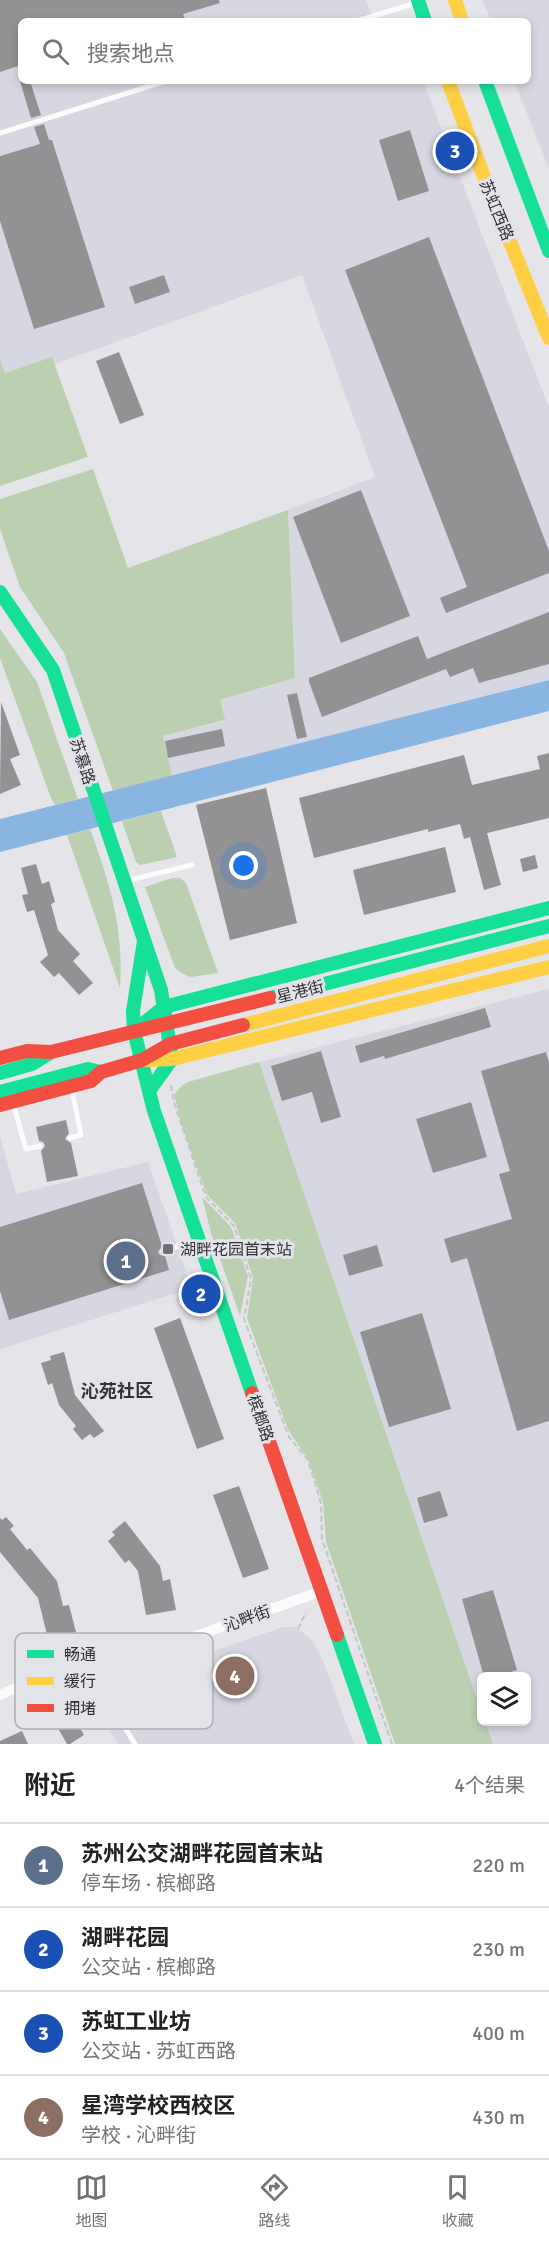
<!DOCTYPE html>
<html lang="zh">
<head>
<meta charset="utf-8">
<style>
  :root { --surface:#fff; --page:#f6f6f6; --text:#222; --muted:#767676; --line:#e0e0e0; --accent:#707073 }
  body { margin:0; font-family:Signika,"Noto Sans SC",sans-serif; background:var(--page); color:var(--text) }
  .controls { position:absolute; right:18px; bottom:18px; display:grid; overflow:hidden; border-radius:9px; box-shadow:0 3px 9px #0003 }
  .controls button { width:54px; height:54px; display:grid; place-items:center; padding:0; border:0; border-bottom:2px solid var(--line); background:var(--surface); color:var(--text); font:30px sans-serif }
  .you { position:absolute; left:244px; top:866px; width:21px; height:21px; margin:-15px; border:4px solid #fff; border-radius:50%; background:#1a73e8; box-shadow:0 0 0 9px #1a73e833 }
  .badge { display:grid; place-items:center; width:39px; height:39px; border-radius:50%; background:var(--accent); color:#fff; font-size:20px; font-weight:700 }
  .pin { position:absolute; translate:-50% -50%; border:3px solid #fff; box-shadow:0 2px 6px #0006 }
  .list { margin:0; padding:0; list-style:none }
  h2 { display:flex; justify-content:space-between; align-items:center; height:78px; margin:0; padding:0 24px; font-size:26px }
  h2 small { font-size:20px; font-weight:400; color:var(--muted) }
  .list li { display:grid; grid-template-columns:39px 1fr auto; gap:18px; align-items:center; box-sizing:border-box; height:84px; padding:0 24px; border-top:2px solid var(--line) }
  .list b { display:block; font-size:22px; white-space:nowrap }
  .list p { margin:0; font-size:20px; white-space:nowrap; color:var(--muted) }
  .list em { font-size:20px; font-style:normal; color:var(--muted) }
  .icon { flex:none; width:33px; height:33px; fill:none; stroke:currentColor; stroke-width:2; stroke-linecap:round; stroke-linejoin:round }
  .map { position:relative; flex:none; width:549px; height:1744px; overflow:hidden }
  .search { position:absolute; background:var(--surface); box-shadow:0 3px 9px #0003; left:18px; right:18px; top:18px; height:66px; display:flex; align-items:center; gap:15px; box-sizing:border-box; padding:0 21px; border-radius:9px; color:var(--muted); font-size:22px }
  .sheet { height:414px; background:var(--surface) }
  nav { display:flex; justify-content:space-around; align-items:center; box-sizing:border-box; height:84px; border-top:2px solid var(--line); background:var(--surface); font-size:16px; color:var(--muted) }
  nav a { display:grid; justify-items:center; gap:3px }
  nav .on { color:var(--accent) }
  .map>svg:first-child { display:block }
  .built { fill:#d7d7e1 }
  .green { fill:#bad0b1 }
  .water { fill:#88b6e1 }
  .building { fill:#929295 }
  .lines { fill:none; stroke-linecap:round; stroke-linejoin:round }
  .path { stroke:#c6c6c7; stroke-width:2; stroke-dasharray:6 3; stroke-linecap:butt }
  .lane { stroke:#fbfbfc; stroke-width:5 }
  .street { stroke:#fbfbfc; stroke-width:10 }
  .fast { stroke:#16e098; stroke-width:14 }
  .slow { stroke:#ffcf43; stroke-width:14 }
  .jam { stroke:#f24e42; stroke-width:14 }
  .poi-dot { fill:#707073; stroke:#e3e3ea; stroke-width:2 }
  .labels { text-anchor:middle; stroke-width:6; stroke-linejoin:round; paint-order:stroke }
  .street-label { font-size:16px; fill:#323234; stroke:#e3e3ea }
  .poi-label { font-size:16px; fill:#323234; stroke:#e3e3ea; text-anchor:start }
  .neighbourhood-label { font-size:18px; font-weight:bold; fill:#323234; stroke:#e3e3ea }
  .key { fill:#e3e3ea; stroke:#aeaeb3; stroke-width:1.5 }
  .key-label { font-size:16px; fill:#323234 }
</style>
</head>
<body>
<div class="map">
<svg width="549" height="1744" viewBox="0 0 549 1744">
  <rect width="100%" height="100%" fill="#e4e4e9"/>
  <!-- built -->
  <path class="built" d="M0 0H366L374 21H21V81H423L549 408V680L172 776 162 736 225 721 219 701 295 678 288 510 375 477 302 275 55 364 51 358 5 373 0 360Z
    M482 0H549V169L514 81H528V21H491Z
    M549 989V1744H493L485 1722H526V1676H482L481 1711 259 1062Z
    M0 1136 16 1194 148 1162 192 1288 0 1349Z
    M283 1627H295L312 1640 322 1658 354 1744H118L87 1695Z"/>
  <!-- green -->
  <path class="green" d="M52 357 88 457 0 486V360L5 373Z
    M93 469 128 568 288 510 295 678 220 700 225 720 163 736 172 776 113 791 64 653 20 587 0 529V499Z
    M0 629 37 682 78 799 55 805 51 798 0 658Z
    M161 811 177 857 140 865 136 862 122 821Z
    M90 829C110 884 124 928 120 988L67 835Z
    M172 878H180L186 883 218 973 191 977 183 974 175 968 145 887Z
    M259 1062 481 1711 482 1722H485L493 1744H395L326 1542 323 1502 308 1459 288 1430 247 1318 253 1278 235 1223 207 1195 181 1123 174 1095 181 1086 188 1082Z
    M202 1197 231 1227 248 1276 240 1316 211 1233Z"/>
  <!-- water -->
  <path class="water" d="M549 680V711L0 852V819Z"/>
  <!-- building -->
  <path class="building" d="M0 0H219L220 3 183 14 186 21H21V65L0 72Z
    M20 81H30L41 115 31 118Z
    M44 124 49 140H52L105 307 34 329 0 221V156L40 144 34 127Z
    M410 130 429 191 398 201 379 140Z
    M429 237 549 551V573L446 613 440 598 467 587 345 270Z
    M164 275 170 292 135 304 129 287Z
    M119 352 144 415 120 424 96 361Z
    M361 490 410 616 341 643 293 517Z
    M549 612V664L479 683 473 668 450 677 446 669 322 717 309 682V678L418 636 427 659Z
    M297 693 307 737 297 739 287 695Z
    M1 702 20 755 10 759 21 785 0 794Z
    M222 729 225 746 168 758 165 741Z
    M549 753V818L487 833 501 885 484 890 470 837 464 839 460 824 428 832V829L314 858 299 798 464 755 472 785 540 769 537 756Z
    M266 788 297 923 230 940 196 805Z
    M445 847 456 892 364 915 353 870Z
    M535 855 538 868 523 872 520 859Z
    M36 864 42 884 49 881 55 902 51 904 58 930 80 954 73 961 93 983 79 995 59 973 54 977 40 962 48 955 34 910 27 912 22 895 28 894 21 868Z
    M485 1008 491 1027 385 1059 384 1056 360 1063 355 1046Z
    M321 1051 341 1117 321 1123 312 1092 282 1101 271 1066Z
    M546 1052 549 1063V1421L517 1431 467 1258 451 1263 444 1239 512 1219 499 1174 510 1171 481 1071Z
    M471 1102 487 1157 433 1173 416 1119Z
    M66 1120 69 1133 65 1139 71 1143 78 1176 47 1182 41 1151 45 1146 43 1142 39 1141 36 1127Z
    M142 1183 162 1246 158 1252 160 1255 165 1256 169 1270 9 1320 0 1291V1227Z
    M377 1245 383 1266 349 1276 343 1255Z
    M422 1313 451 1409 389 1427 360 1332Z
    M180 1318 224 1439 197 1449 154 1328Z
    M64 1352 75 1395 104 1431 94 1438 90 1434 82 1440 73 1429 76 1426 59 1405 52 1383 48 1385 41 1363 51 1360 50 1356Z
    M239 1486 269 1569 243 1578 213 1495Z
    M440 1491 448 1516 424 1523 417 1498Z
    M6 1517 14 1526 10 1529 27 1550 30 1548 57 1581 63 1606 69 1605 76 1632 48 1639 38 1598 0 1552V1518L2 1520Z
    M125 1521 160 1566 163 1581 170 1579 176 1610 146 1615 138 1571 129 1560 125 1563 108 1541 115 1535 112 1532Z
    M493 1590 517 1670 495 1677H484L462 1599Z
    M67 1706 84 1735 70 1744H67L51 1716Z
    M22 1731 28 1744H0V1741Z"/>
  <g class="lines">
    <!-- path -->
    <path class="path" d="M171 1085 174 1103 206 1197 234 1226 251 1279 244 1319 289 1437 308 1460 321 1503 322 1539 392 1744
      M298 1629 306 1612"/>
    <!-- lane -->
    <path class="lane" d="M357 21 416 3
      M0 133 166 81
      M125 881 192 865
      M13 1103 26 1149 40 1146
      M70 1138 81 1135 72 1090
      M163 1251 197 1240
      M91 1672 104 1700 121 1721 135 1744"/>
    <!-- street -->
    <path class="street" d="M0 1695 33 1680 97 1671 322 1591"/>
    <!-- fast -->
    <path class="fast" d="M418 0 425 21
      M485 81 549 251
      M0 592 53 670 161 990 172 1059 149 1091
      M144 941 133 1011 134 1031 154 1111 252 1393
      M270 998 549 926
      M138 1028 164 1007 549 908
      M0 1073 32 1064 51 1052
      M0 1092 88 1069 101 1072
      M337 1635 375 1744"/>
    <!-- slow -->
    <path class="slow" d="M455 0 462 21
      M448 81 487 185 549 338
      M243 1025 549 946
      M146 1060 172 1059 549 967"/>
    <!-- jam -->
    <path class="jam" d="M0 1058 27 1051 51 1052 270 998
      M0 1105 91 1081 101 1072 142 1060 170 1044 243 1025
      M252 1393 337 1635"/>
  </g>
  <!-- markers -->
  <rect class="poi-dot" x="162" y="1243" width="12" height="12" rx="3"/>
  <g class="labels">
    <!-- street labels -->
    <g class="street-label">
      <text transform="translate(497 210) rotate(68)" y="6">苏虹西路</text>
      <text transform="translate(83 761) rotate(72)" y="6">苏慕路</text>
      <text transform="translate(300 991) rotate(-14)" y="6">星港街</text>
      <text transform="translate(261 1418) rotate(71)" y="6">槟榔路</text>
      <text transform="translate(247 1618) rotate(-20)" y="6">沁畔街</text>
    </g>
    <!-- poi labels -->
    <g class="poi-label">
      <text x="180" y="1255">湖畔花园首末站</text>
    </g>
    <!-- neighbourhood labels -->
    <g class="neighbourhood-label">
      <text x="117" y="1397">沁苑社区</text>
    </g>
  </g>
  <!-- legend -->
  <rect x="15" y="1633" width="198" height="96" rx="9" class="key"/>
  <rect x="27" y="1650" width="27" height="8" fill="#16e098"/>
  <rect x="27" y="1677" width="27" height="8" fill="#ffcf43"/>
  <rect x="27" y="1704" width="27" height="8" fill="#f24e42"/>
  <g class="key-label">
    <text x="64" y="1660">畅通</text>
    <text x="64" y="1687">缓行</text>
    <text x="64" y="1714">拥堵</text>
  </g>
</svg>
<div class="controls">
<button><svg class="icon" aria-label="layers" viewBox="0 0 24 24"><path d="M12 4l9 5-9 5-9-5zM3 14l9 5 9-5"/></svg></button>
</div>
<div class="you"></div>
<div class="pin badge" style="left:126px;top:1261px;background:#5c6f8a">1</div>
<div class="pin badge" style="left:201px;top:1294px;background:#1a4fb4">2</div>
<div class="pin badge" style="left:455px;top:151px;background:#1a4fb4">3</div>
<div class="pin badge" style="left:235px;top:1676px;background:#8d6e63">4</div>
<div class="search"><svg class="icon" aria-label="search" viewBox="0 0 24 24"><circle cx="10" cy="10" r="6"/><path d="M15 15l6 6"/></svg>搜索地点</div>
</div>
<section class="sheet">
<h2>附近<small>4个结果</small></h2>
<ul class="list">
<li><span class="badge" style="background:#5c6f8a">1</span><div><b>苏州公交湖畔花园首末站</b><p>停车场 · 槟榔路</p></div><em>220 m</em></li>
<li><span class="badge" style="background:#1a4fb4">2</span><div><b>湖畔花园</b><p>公交站 · 槟榔路</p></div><em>230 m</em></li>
<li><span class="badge" style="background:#1a4fb4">3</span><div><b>苏虹工业坊</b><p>公交站 · 苏虹西路</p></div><em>400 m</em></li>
<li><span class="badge" style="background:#8d6e63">4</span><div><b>星湾学校西校区</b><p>学校 · 沁畔街</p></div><em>430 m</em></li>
</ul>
</section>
<nav>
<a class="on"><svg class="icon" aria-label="map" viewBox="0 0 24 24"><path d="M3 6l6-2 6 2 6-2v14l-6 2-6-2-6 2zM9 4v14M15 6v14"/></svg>地图</a>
<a><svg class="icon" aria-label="directions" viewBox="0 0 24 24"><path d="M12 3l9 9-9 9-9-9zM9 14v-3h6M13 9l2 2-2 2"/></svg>路线</a>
<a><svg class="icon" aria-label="saved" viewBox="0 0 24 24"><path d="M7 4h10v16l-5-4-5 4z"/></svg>收藏</a>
</nav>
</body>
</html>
